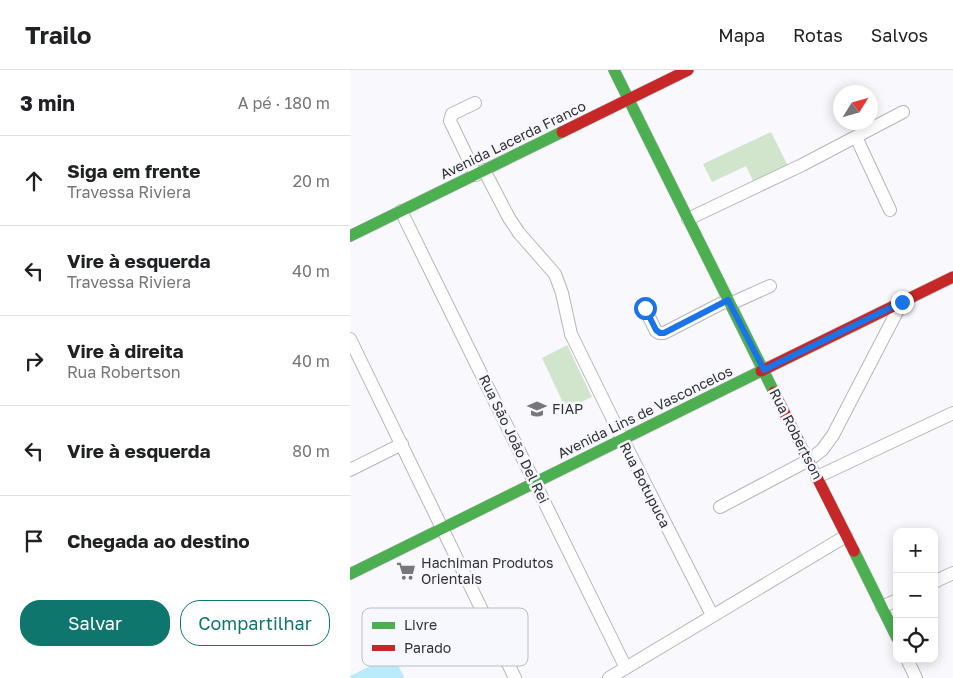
<!DOCTYPE html>
<html lang="pt">
<head>
<meta charset="utf-8">
<style>
  :root { --surface:#fff; --page:#f6f6f6; --text:#202124; --muted:#757577; --line:#e0e0e0; --accent:#0f766e }
  body { margin:0; font-family:"Golos Text",sans-serif; background:var(--page); color:var(--text) }
  .controls { position:absolute; right:15px; bottom:15px; display:grid; overflow:hidden; border-radius:10px; box-shadow:0 2px 12px #0003 }
  .controls button { width:45px; height:45px; display:grid; place-items:center; padding:0; border:0; border-bottom:1px solid var(--line); background:var(--surface); color:var(--text); font:25px sans-serif }
  .compass { position:absolute; left:483px; top:15px; width:45px; height:45px; border-radius:50%; background:var(--surface); box-shadow:0 2px 12px #0003; rotate:53deg }
  .stop { position:absolute; width:15px; height:15px; margin:-11px; border:4px solid #1a73e8; border-radius:50%; background:#fff }
  .stop.end { background:#1a73e8; border-color:#fff; box-shadow:0 1px 5px #0008 }
  .list { margin:0; padding:0; list-style:none }
  h2 { display:flex; justify-content:space-between; align-items:center; height:65px; margin:0; padding:0 20px; font-size:21px }
  h2 small { font-size:16px; font-weight:400; color:var(--muted) }
  .list li { display:grid; grid-template-columns:32px 1fr auto; gap:15px; align-items:center; box-sizing:border-box; height:90px; padding:0 20px; border-top:1px solid var(--line) }
  .list b { display:block; font-size:19px; white-space:nowrap }
  .list p { margin:0; font-size:16px; white-space:nowrap; color:var(--muted) }
  .list em { font-size:16px; font-style:normal; color:var(--muted) }
  .actions { display:flex; gap:10px; padding:15px 20px }
  .actions a { flex:1; padding:11px 0; border:1px solid var(--accent); border-radius:20px; text-align:center; font-size:18px; color:var(--accent) }
  .actions .main { background:var(--accent); color:#fff }
  .icon { flex:none; width:28px; height:28px; fill:none; stroke:currentColor; stroke-width:2; stroke-linecap:round; stroke-linejoin:round }
  .map { position:relative; flex:none; width:603px; height:608px; overflow:hidden }
  header { display:flex; align-items:center; gap:30px; box-sizing:border-box; height:70px; padding:0 25px; background:var(--surface); border-bottom:1px solid var(--line) }
  header strong { font-size:24px }
  nav { display:flex; gap:28px; margin-inline-start:auto; font-size:18px }
  main { display:flex }
  aside { flex:1; background:var(--surface) }
  .map>svg:first-child { display:block }
  .green { fill:#d1e4cc }
  .water { fill:#baebfa }
  .lines { fill:none; stroke-linecap:round; stroke-linejoin:round }
  .street-casing { stroke:#b6b5b9; stroke-width:14 }
  .fast-casing { stroke:#b6b5b9; stroke-width:12 }
  .jam-casing { stroke:#b6b5b9; stroke-width:12 }
  .street { stroke:#fefeff; stroke-width:12 }
  .fast { stroke:#4caf50; stroke-width:11 }
  .jam { stroke:#c62828; stroke-width:11 }
  .route { stroke:#1a73e8; stroke-width:6 }
  .labels { text-anchor:middle; stroke-width:5; stroke-linejoin:round; paint-order:stroke }
  .street-label { font-size:14px; fill:#313134; stroke:#f7f7fe }
  .poi-label { font-size:14px; fill:#313134; stroke:#f7f7fe; text-anchor:start }
  .key { fill:#f7f7fe; stroke:#bcbcc1; stroke-width:1 }
  .key-label { font-size:14px; fill:#313134 }
</style>
</head>
<body>
<header>
<strong>Trailo</strong>
<nav><a>Mapa</a><a>Rotas</a><a>Salvos</a></nav>
</header>
<main>
<aside>
<h2>3 min<small>A pé · 180 m</small></h2>
<ul class="list">
<li><svg class="icon" aria-label="ahead" viewBox="0 0 24 24"><path d="M12 20V5M6 11l6-6 6 6"/></svg><div><b>Siga em frente</b><p>Travessa Riviera</p></div><em>20 m</em></li>
<li><svg class="icon" aria-label="left" viewBox="0 0 24 24"><path d="M17 20v-9H6M10 6l-5 5 5 5"/></svg><div><b>Vire à esquerda</b><p>Travessa Riviera</p></div><em>40 m</em></li>
<li><svg class="icon" aria-label="right" viewBox="0 0 24 24"><path d="M7 20v-9h11M14 6l5 5-5 5"/></svg><div><b>Vire à direita</b><p>Rua Robertson</p></div><em>40 m</em></li>
<li><svg class="icon" aria-label="left" viewBox="0 0 24 24"><path d="M17 20v-9H6M10 6l-5 5 5 5"/></svg><div><b>Vire à esquerda</b></div><em>80 m</em></li>
<li><svg class="icon" aria-label="arrive" viewBox="0 0 24 24"><path d="M6 21V4h12l-3 4 3 4H6"/></svg><div><b>Chegada ao destino</b></div></li>
</ul>
<div class="actions"><a class="main">Salvar</a><a>Compartilhar</a></div>
</aside>
<div class="map">
<svg width="603" height="608" viewBox="0 0 603 608">
  <rect width="100%" height="100%" fill="#f8f8fd"/>
  <!-- green -->
  <path class="green" d="M421 62 438 96 404 113 396 96 362 112 353 94Z
    M217 275 242 327 216 339 192 288Z"/>
  <!-- water -->
  <path class="water" d="M43 585 54 607 52 608H1L0 606Z"/>
  <g class="lines">
    <!-- street casing -->
    <g class="street-casing">
      <path id="street" d="M125 33 102 44 100 51 126 105
        M506 67 540 140
        M134 100 159 148 169 163 205 204 212 223 221 264 273 370 362 545
        M51 141 276 598
        M338 149 452 95 553 42
        M380 234 420 216
        M295 239 306 261 309 263H314L378 230
        M0 269 165 608
        M0 400 52 374
        M467 407 603 343
        M370 437 459 390 472 380 483 365 552 232
        M584 512 603 503
        M532 537 547 530
        M557 589 566 608
        M259 608 496 466"/>
    </g>
    <!-- fast casing -->
    <g class="fast-casing">
      <path id="fast" d="M264 0 424 322
        M0 166 212 62
        M504 481 547 568
        M0 504 411 301"/>
    </g>
    <!-- jam casing -->
    <g class="jam-casing">
      <path id="jam" d="M212 62 338 0
        M411 301 603 207
        M424 322 504 481"/>
    </g>
    <!-- street -->
    <use href="#street" class="street"/>
    <!-- fast -->
    <use href="#fast" class="fast"/>
    <!-- jam -->
    <use href="#jam" class="jam"/>
  </g>
  <g class="lines">
    <!-- route -->
    <path class="route" d="M295 238 306 260 310 263H314L378 230 414 300 552 232"/>
  </g>
  <!-- icons -->
  <defs>
    <g id="university-bare" transform="scale(1.5)"><path d="M0-5L7-2L0 1L-7-2ZM-4 1L0 2.5L4 1V4Q0 6-4 4Z" fill="#77777a" stroke="#f7f7fe" stroke-width="2.5" paint-order="stroke"/></g>
    <g id="supermarket-bare" transform="scale(1.5)"><path d="M-6-5.5h2.5l.6 2H6L4.5 2H-2.5L-4.4-4H-6ZM-1.5 3.2a1.3 1.3 0 1 0 .1 0ZM3 3.2a1.3 1.3 0 1 0 .1 0Z" fill="#77777a" stroke="#f7f7fe" stroke-width="2.5" paint-order="stroke"/></g>
  </defs>
  <g fill-rule="evenodd">
    <use href="#university-bare" x="187" y="339"/>
    <use href="#supermarket-bare" x="56" y="501"/>
  </g>
  <g class="labels">
    <!-- street labels -->
    <g class="street-label">
      <text transform="translate(163 70) rotate(-26)" y="5">Avenida Lacerda Franco</text>
      <text transform="translate(295 342) rotate(-26)" y="5">Avenida Lins de Vasconcelos</text>
      <text transform="translate(446 364) rotate(63)" y="5">Rua Robertson</text>
      <text transform="translate(164 369) rotate(64)" y="5">Rua São João Del Rei</text>
      <text transform="translate(295 415) rotate(63)" y="5">Rua Botupuca</text>
    </g>
    <!-- poi labels -->
    <g class="poi-label">
      <text x="202" y="344">FIAP</text>
      <text x="71" y="498">Hachiman Produtos<tspan x="71" dy="16">Orientais</tspan></text>
    </g>
  </g>
  <!-- legend -->
  <rect x="12" y="538" width="166" height="58" rx="8" class="key"/>
  <rect x="22" y="552" width="23" height="7" fill="#4caf50"/>
  <rect x="22" y="575" width="23" height="6" fill="#c62828"/>
  <g class="key-label">
    <text x="54" y="560">Livre</text>
    <text x="54" y="583">Parado</text>
  </g>
</svg>
<div class="controls">
<button>+</button>
<button>−</button>
<button><svg class="icon" aria-label="locate" viewBox="0 0 24 24"><circle cx="12" cy="12" r="6"/><path d="M12 2v4M12 18v4M2 12h4M18 12h4"/></svg></button>
</div>
<svg class="compass" viewBox="-18 -18 36 36"><path d="M0-13l5 13h-10z" fill="#e53935"/><path d="M0 13l5-13h-10z" fill="#757577"/></svg>
<div class="stop" style="left:295px;top:238px"></div>
<div class="stop end" style="left:552px;top:232px"></div>
</div>
</main>
</body>
</html>
